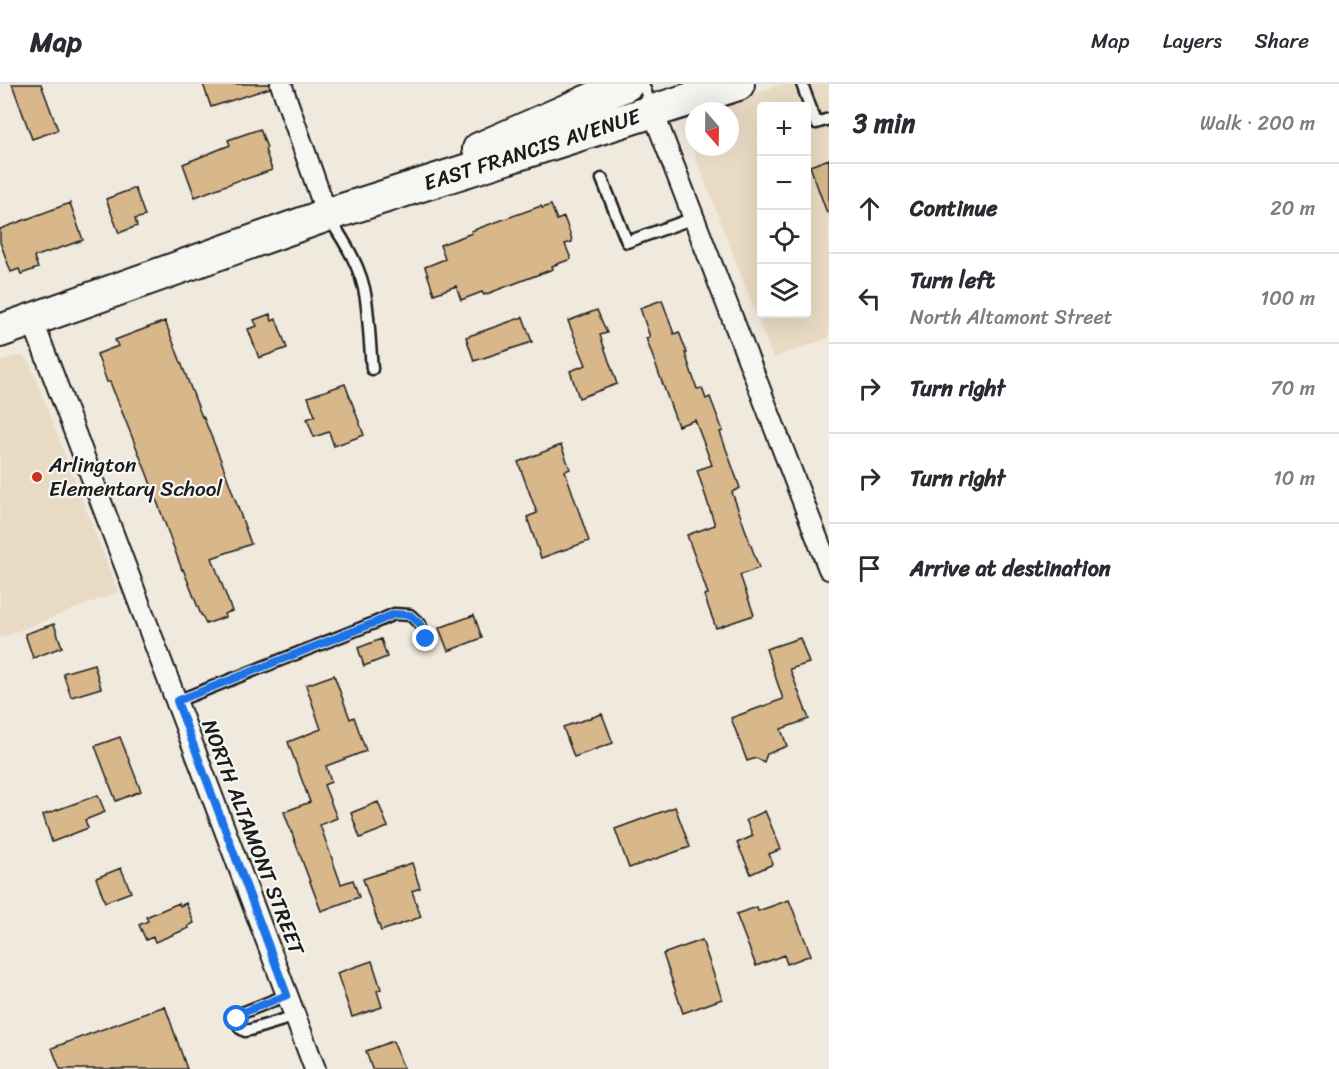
<!DOCTYPE html>
<html lang="en">
<head>
<meta charset="utf-8">
<style>
  :root { --surface:#fff; --page:#f2f2f3; --text:#2b2b33; --muted:#7c7c81; --line:#e1e1e2 }
  body { margin:0; font-family:Sriracha,sans-serif; background:var(--page); color:var(--text) }
  .controls { position:absolute; right:18px; top:18px; display:grid; overflow:hidden; border-radius:6px; box-shadow:0 6px 24px #0002 }
  .controls button { width:54px; height:54px; display:grid; place-items:center; padding:0; border:0; border-bottom:2px solid var(--line); background:var(--surface); color:var(--text); font:30px sans-serif }
  .compass { position:absolute; left:685px; top:18px; width:54px; height:54px; border-radius:50%; background:var(--surface); box-shadow:0 6px 24px #0002; rotate:160deg }
  .stop { position:absolute; width:18px; height:18px; margin:-14px; border:4px solid #1a73e8; border-radius:50%; background:#fff }
  .stop.end { background:#1a73e8; border-color:#fff; box-shadow:0 2px 6px #0008 }
  .list { margin:0; padding:0; list-style:none }
  h2 { display:flex; justify-content:space-between; align-items:center; height:78px; margin:0; padding:0 24px; font-size:26px }
  h2 small { font-size:20px; font-weight:400; color:var(--muted) }
  .list li { display:grid; grid-template-columns:39px 1fr auto; gap:18px; align-items:center; box-sizing:border-box; height:90px; padding:0 24px; border-top:2px solid var(--line) }
  .list b { display:block; font-size:22px; white-space:nowrap }
  .list p { margin:0; font-size:20px; white-space:nowrap; color:var(--muted) }
  .list em { font-size:20px; font-style:normal; color:var(--muted) }
  .icon { flex:none; width:33px; height:33px; fill:none; stroke:currentColor; stroke-width:2; stroke-linecap:round; stroke-linejoin:round }
  .map { position:relative; flex:none; width:829px; height:985px; overflow:hidden }
  header { display:flex; align-items:center; gap:36px; box-sizing:border-box; height:84px; padding:0 30px; background:var(--surface); border-bottom:2px solid var(--line) }
  header strong { font-size:28px }
  nav { display:flex; gap:33px; margin-inline-start:auto; font-size:21px }
  main { display:flex }
  aside { flex:1; background:var(--surface) }
  .map>svg:first-child { display:block }
  .built { fill:#e9dac4; fill-rule:evenodd }
  .building { fill:#d8b78b; stroke:#1c1c1c; stroke-width:1.5 }
  .lines { fill:none; stroke-linecap:round; stroke-linejoin:round }
  .service-casing { stroke:#1c1c1c; stroke-width:15 }
  .minor-casing { stroke:#1c1c1c; stroke-width:24 }
  .primary-casing { stroke:#1c1c1c; stroke-width:36 }
  .service { stroke:#f6f6f2; stroke-width:10 }
  .minor { stroke:#f6f6f2; stroke-width:20 }
  .primary { stroke:#f6f6f2; stroke-width:32 }
  .route { stroke:#1a73e8; stroke-width:8 }
  .poi-dot { fill:#c8321e; stroke:#f6f6f2; stroke-width:2 }
  .labels { text-anchor:middle; stroke-width:4.5; stroke-linejoin:round; paint-order:stroke }
  .street-label { font-size:21px; fill:#1c1c1c; stroke:#f6f6f2 }
  .poi-label { font-size:21px; fill:#1c1c1c; stroke:#f6f6f2; text-anchor:start }
</style>
</head>
<body>
<header>
<strong>Map</strong>
<nav><a>Map</a><a>Layers</a><a>Share</a></nav>
</header>
<main>
<div class="map">
<svg width="829" height="985" viewBox="0 0 829 985">
  <rect width="100%" height="100%" fill="#f0e9dd"/>
  <filter id="ink" filterUnits="userSpaceOnUse"><feTurbulence type="fractalNoise" baseFrequency=".0167" numOctaves="2"/><feDisplacementMap in="SourceGraphic" scale="12" xChannelSelector="R" yChannelSelector="G"/><feConvolveMatrix kernelMatrix="1 2 1 2 8 2 1 2 1" color-interpolation-filters="sRGB"/></filter>
  <g filter="url(#ink)">
    <!-- built -->
    <path class="built" d="M782 0H829V254L773 274 690 58 687 49 689 41 694 34V63H730V27H707ZM762 22H806V230H762Z
      M15 272 24 273 29 278 118 508 0 554V278Z"/>
    <!-- building -->
    <path class="building" d="M12 0H41L58 46 32 55Z
      M203 0H269L270 4 211 23Z
      M260 45 267 64 265 65 272 86 243 96 242 95 195 113 183 80 230 61 228 56Z
      M829 75V128L827 129 810 82Z
      M135 104 145 132 135 135 137 142 119 149 106 115Z
      M70 119 83 156 34 173 38 184 21 190 19 185 11 188 0 158V145Z
      M551 121 557 136 564 133 571 152 572 158 565 160 571 175 552 182 553 185 484 211 482 208 461 216 456 202 434 210 425 183 445 175 440 161 472 149 471 147 541 122 542 124Z
      M662 216 674 250 679 248 687 269H685L697 305 702 304 706 315 710 313 723 347 720 348 740 404 732 408 759 484 740 491 754 531 716 544 704 511 708 510 687 451 715 441 697 386 712 381 695 336 678 342 646 254 650 253 640 224Z
      M597 226 607 249 600 251 617 300 579 314 570 287 586 281 568 237Z
      M270 230 272 237 276 235 287 264 259 274 248 245 257 242 254 236Z
      M523 233 532 258 474 277 466 253Z
      M165 237 202 333 203 332 222 379 251 460 212 474 232 527 224 530 225 533 206 540 202 531H201L183 485 182 486 147 390 110 298H107L97 270 118 262 115 256Z
      M345 300 364 351 334 362 329 348 314 353 307 335 315 332 308 313Z
      M561 361 570 385 565 387 589 457 541 474 527 433 537 429 518 378Z
      M474 531 482 554 448 567 439 544Z
      M54 540 62 563 33 574 25 550Z
      M800 554 809 579 790 585 809 635 781 645 787 662 767 670 764 678 756 674 747 677 731 634 783 615 766 565Z
      M381 555 387 573 364 582 358 564Z
      M94 580 101 604 71 613 63 589Z
      M334 591 350 635 354 633 366 667 326 682 331 698 324 701 337 734 320 741 341 800 353 796 359 813 321 827 284 728 310 718 288 658 321 645 306 601Z
      M602 630 613 659 574 673 563 643Z
      M120 653 141 707 116 717 95 662Z
      M98 711 105 728 85 736 88 744 52 758 43 731Z
      M378 718 388 743 360 754 351 729Z
      M675 723 690 763 629 784 615 745Z
      M765 727 781 765 769 770 773 780 751 790 737 759 753 752 746 736Z
      M412 779 420 804 412 807 421 833 381 847 363 795Z
      M121 784 131 808 105 818 96 794Z
      M789 816 811 871 787 880 784 871 756 882 736 830 757 823 758 827Z
      M179 819 180 822 186 819 194 839 188 842 189 844 155 858 153 853 146 856 139 841 148 837 146 833Z
      M702 856 722 915 683 929 663 870Z
      M372 877 381 905 377 907 382 923 352 933 337 889Z
      M165 922 187 985H60L52 964Z
      M393 957 404 985H372L366 967Z"/>
    <g class="lines">
      <!-- service casing -->
      <g class="service-casing">
        <path id="service" d="M643 0 652 25
          M802 0 816 39 829 35
          M602 95 627 158 694 134
          M329 134C345 158 362 185 366 215 369 238 370 262 372 285
          M177 617 374 539 394 530 410 531 420 540 426 556
          M287 911 242 929 238 931 237 935 240 944 245 947 250 946 296 932"/>
      </g>
      <!-- minor casing -->
      <g class="minor-casing">
        <path id="minor" d="M281 0 327 131
          M653 28 829 485
          M32 235 315 985"/>
      </g>
      <!-- primary casing -->
      <g class="primary-casing">
        <g id="primary">
          <path d="M479 65 627 0"/>
          <path id="s1" d="M0 247 327 131 738 0"/>
        </g>
      </g>
      <!-- service -->
      <use href="#service" class="service"/>
      <!-- minor -->
      <use href="#minor" class="minor"/>
      <!-- primary -->
      <use href="#primary" class="primary"/>
    </g>
  </g>
  <g class="lines" filter="url(#ink)">
    <!-- route -->
    <path class="route" d="M237 935 238 931 242 929 287 911 177 617 374 539 394 530 410 531 420 540 426 555"/>
  </g>
  <!-- markers -->
  <circle class="poi-dot" cx="37" cy="393" r="6"/>
  <g class="labels">
    <!-- street labels -->
    <g class="street-label">
      <text dy="7" stroke="none"><textPath href="#s1" startOffset="562">EAST FRANCIS AVENUE</textPath></text>
      <text transform="translate(253 753) rotate(69)" y="7">NORTH ALTAMONT STREET</text>
    </g>
    <!-- poi labels -->
    <g class="poi-label">
      <text x="49" y="388">Arlington<tspan x="49" dy="24">Elementary School</tspan></text>
    </g>
  </g>
</svg>
<div class="controls">
<button>+</button>
<button>−</button>
<button><svg class="icon" aria-label="locate" viewBox="0 0 24 24"><circle cx="12" cy="12" r="6"/><path d="M12 2v4M12 18v4M2 12h4M18 12h4"/></svg></button>
<button><svg class="icon" aria-label="layers" viewBox="0 0 24 24"><path d="M12 4l9 5-9 5-9-5zM3 14l9 5 9-5"/></svg></button>
</div>
<svg class="compass" viewBox="-18 -18 36 36"><path d="M0-13l5 13h-10z" fill="#e53935"/><path d="M0 13l5-13h-10z" fill="#7c7c81"/></svg>
<div class="stop" style="left:237px;top:935px"></div>
<div class="stop end" style="left:426px;top:555px"></div>
</div>
<aside>
<h2>3 min<small>Walk · 200 m</small></h2>
<ul class="list">
<li><svg class="icon" aria-label="ahead" viewBox="0 0 24 24"><path d="M12 20V5M6 11l6-6 6 6"/></svg><div><b>Continue</b></div><em>20 m</em></li>
<li><svg class="icon" aria-label="left" viewBox="0 0 24 24"><path d="M17 20v-9H6M10 6l-5 5 5 5"/></svg><div><b>Turn left</b><p>North Altamont Street</p></div><em>100 m</em></li>
<li><svg class="icon" aria-label="right" viewBox="0 0 24 24"><path d="M7 20v-9h11M14 6l5 5-5 5"/></svg><div><b>Turn right</b></div><em>70 m</em></li>
<li><svg class="icon" aria-label="right" viewBox="0 0 24 24"><path d="M7 20v-9h11M14 6l5 5-5 5"/></svg><div><b>Turn right</b></div><em>10 m</em></li>
<li><svg class="icon" aria-label="arrive" viewBox="0 0 24 24"><path d="M6 21V4h12l-3 4 3 4H6"/></svg><div><b>Arrive at destination</b></div></li>
</ul>
</aside>
</main>
</body>
</html>
